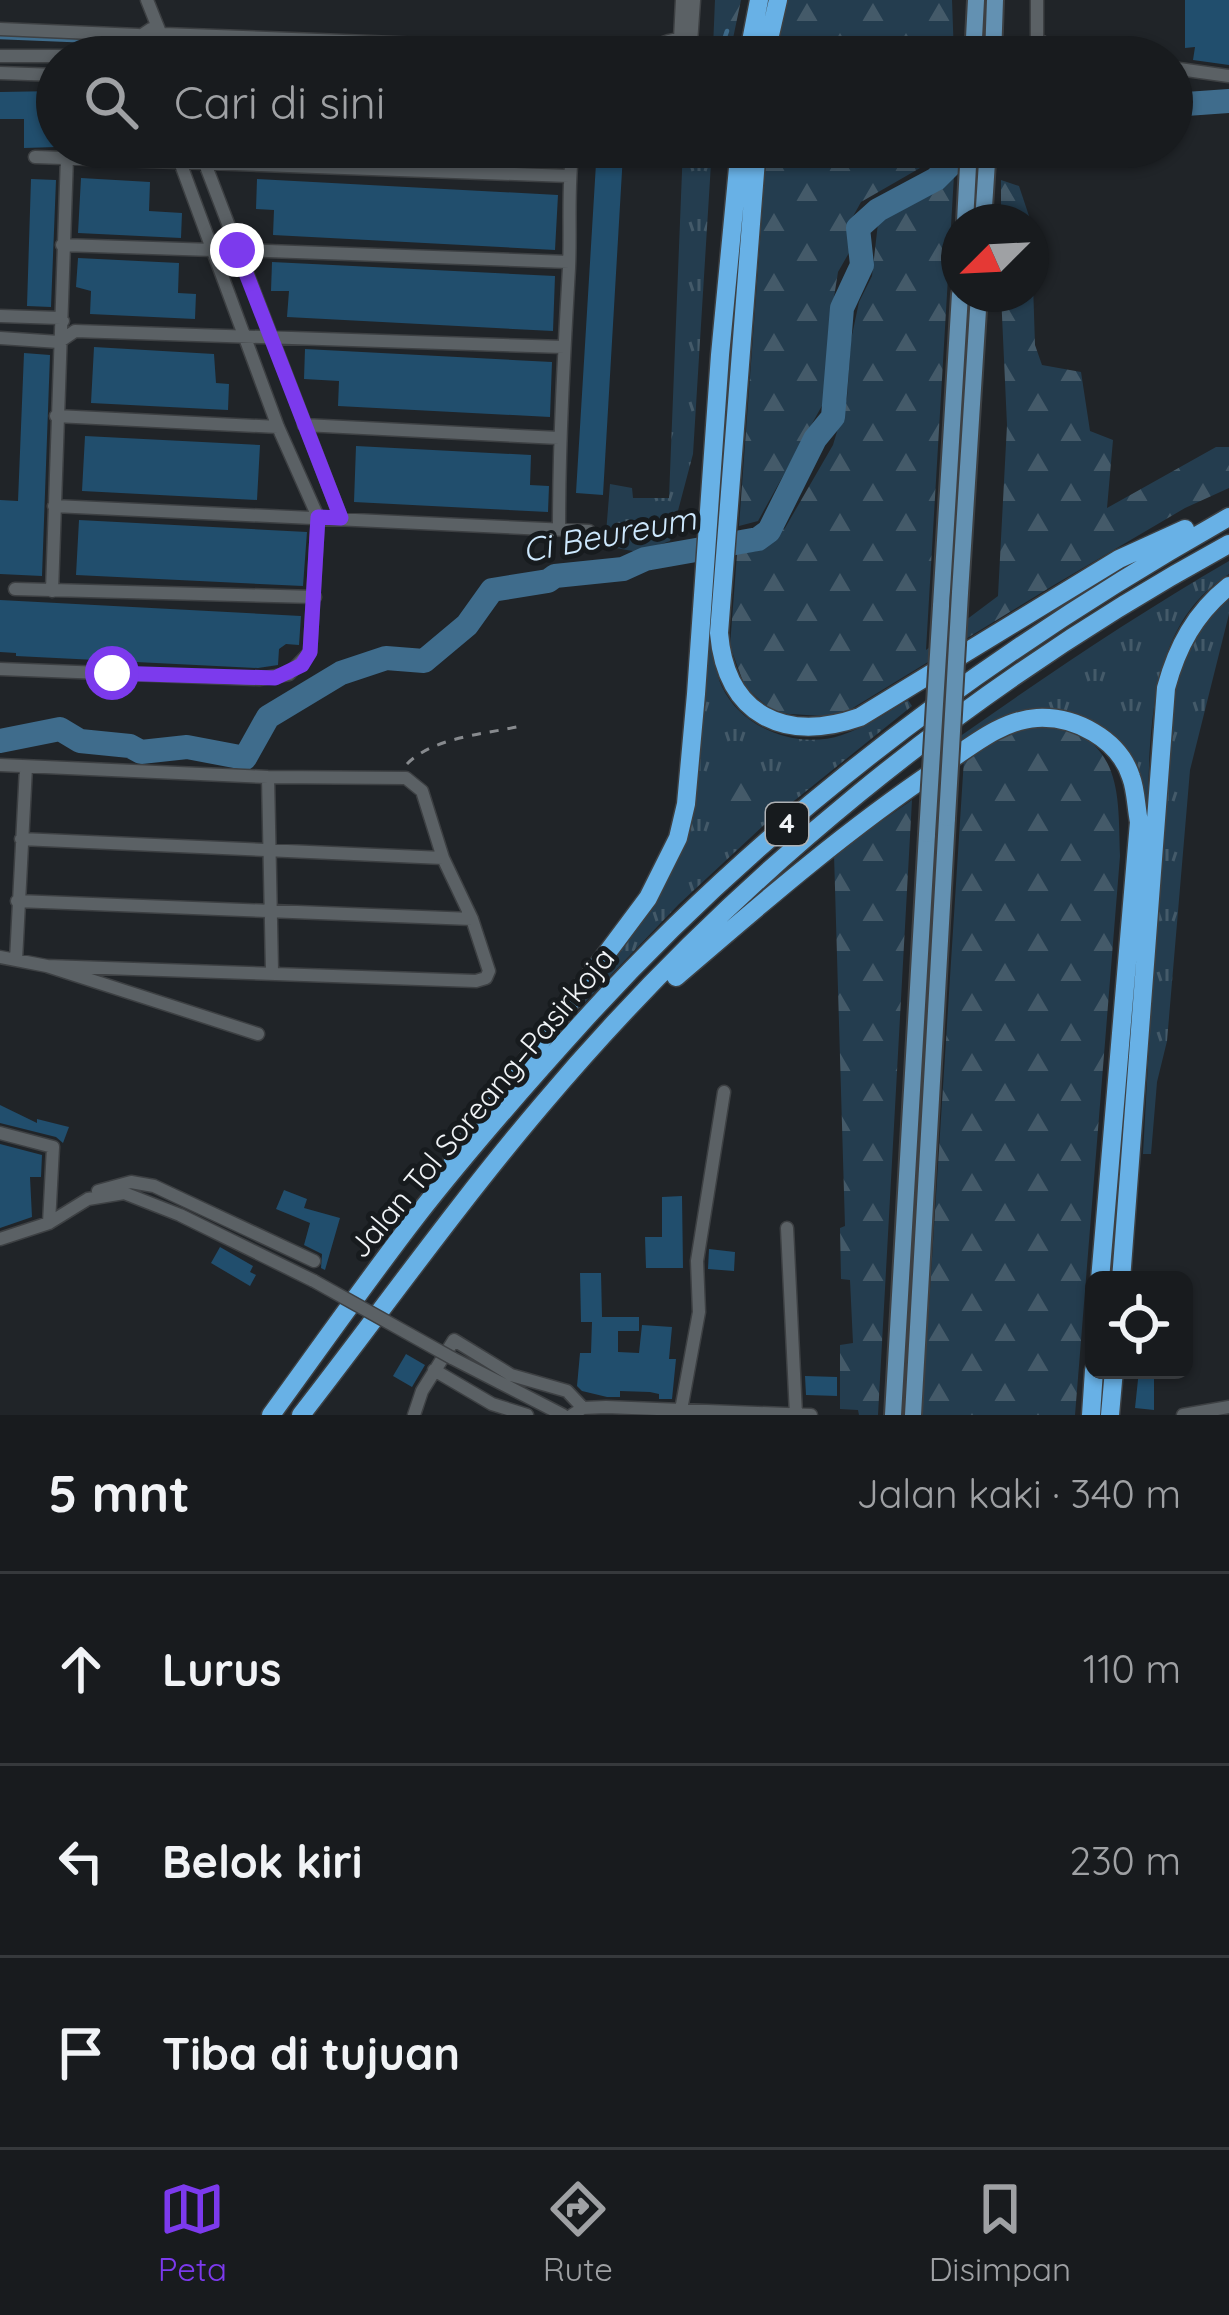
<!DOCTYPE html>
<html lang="id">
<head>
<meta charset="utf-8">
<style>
  :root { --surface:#181b1e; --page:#25282b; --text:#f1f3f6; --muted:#9fa1a4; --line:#36393c; --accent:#7c3aed }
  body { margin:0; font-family:Quicksand,sans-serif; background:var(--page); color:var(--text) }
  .controls { position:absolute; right:36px; bottom:36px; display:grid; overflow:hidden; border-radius:18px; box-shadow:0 3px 9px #0004 }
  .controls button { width:108px; height:108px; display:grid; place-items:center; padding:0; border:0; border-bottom:3px solid var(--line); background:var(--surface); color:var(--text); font:60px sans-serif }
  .compass { position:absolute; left:941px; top:204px; width:108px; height:108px; border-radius:50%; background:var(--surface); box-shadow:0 3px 9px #0004; rotate:246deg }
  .stop { position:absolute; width:36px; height:36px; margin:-27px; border:9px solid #7c3aed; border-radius:50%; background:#fff }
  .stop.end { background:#7c3aed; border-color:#fff; box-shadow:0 3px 12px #0008 }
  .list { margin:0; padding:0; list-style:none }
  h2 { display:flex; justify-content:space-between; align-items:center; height:156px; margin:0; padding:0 48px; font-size:51px }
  h2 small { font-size:39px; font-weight:400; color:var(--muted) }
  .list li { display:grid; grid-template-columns:78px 1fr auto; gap:36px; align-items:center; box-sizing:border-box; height:192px; padding:0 48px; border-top:3px solid var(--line) }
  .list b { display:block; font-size:45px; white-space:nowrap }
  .list em { font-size:39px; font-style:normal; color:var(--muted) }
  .icon { flex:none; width:66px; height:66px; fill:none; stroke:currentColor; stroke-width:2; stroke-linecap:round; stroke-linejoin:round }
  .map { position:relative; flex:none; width:1229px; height:1415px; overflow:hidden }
  .search { position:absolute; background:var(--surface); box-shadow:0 3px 9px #0004; left:36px; right:36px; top:36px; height:132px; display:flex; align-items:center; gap:30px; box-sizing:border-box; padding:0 42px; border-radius:66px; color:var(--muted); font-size:45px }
  .sheet { height:732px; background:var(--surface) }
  nav { display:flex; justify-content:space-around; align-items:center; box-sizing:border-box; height:168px; border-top:3px solid var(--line); background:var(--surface); font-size:33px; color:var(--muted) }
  nav a { display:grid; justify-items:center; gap:6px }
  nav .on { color:var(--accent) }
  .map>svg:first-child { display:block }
  .grass { fill:url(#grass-tufts) }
  .forest { fill:url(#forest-firs) }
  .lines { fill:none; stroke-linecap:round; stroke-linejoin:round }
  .stream { stroke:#3f6c8c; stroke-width:4.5 }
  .river { stroke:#3f6c8c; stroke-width:24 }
  .building { fill:#214e6d }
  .minor-casing { stroke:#3d4043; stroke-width:15 }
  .major-casing { stroke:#3d4043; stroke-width:20 }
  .highway-casing { stroke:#3d4043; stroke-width:21 }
  .path { stroke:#878a8e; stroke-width:3; stroke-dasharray:9 9; stroke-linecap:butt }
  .minor { stroke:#5b6165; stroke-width:12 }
  .major { stroke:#6391b2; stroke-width:16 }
  .highway { stroke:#68b1e6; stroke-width:18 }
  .minor-bridge-casing { stroke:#3d4043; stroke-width:15; stroke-linecap:butt }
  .major-bridge-casing { stroke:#3d4043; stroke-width:20; stroke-linecap:butt }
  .minor-bridge { stroke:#5b6165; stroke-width:12 }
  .major-bridge { stroke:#6391b2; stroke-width:16 }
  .route { stroke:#7c3aed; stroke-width:15 }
  .labels { text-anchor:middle; stroke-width:10; stroke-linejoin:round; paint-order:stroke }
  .shield { fill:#171b1e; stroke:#afb2b5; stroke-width:3 }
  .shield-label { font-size:27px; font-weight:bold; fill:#f0f3f6 }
  .street-label { font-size:30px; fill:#f0f3f6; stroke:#171b1e }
  .water-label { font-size:33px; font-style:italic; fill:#cde8fd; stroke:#171b1e }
</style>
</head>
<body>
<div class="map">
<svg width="1229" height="1415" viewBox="0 0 1229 1415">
  <defs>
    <pattern id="grass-tufts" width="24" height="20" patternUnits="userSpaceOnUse" patternTransform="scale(3)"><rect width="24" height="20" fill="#243d4f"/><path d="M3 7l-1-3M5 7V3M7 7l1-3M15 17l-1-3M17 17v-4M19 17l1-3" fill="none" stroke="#445a69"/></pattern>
    <pattern id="forest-firs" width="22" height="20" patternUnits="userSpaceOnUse" patternTransform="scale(3)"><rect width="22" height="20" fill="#243d4f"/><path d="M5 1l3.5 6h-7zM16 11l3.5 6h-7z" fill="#445a69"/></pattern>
  </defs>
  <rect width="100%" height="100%" fill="#202428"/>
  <!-- grass -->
  <path class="grass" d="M683 147H712L693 454 670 541 638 552 605 546 610 484 632 488 633 498H669Z
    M1229 561V574C1142 629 1152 742 1146 832 1145 820 1146 807 1144 795 1135 738 1078 695 1020 712 1001 718 980 732 962 742L959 737C1047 675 1136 615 1229 561Z
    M1229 594V614L1190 770 1167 1041 1157 1082 1151 1154H1143L1166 739 1174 680 1184 649Z
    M710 641C716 656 715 673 722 687 742 729 798 750 842 735 866 727 886 713 908 700L912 706 764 825 679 904 565 1023 686 836 699 774 704 644Z"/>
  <!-- forest -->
  <path class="forest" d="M715 0H741L731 48H713Z
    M786 0H952L954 57H773Z
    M767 147H946L927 164 861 202 851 220 850 251 838 272 829 329 824 402 758 521 739 526Z
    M954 175 926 650 998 596 1007 425 1001 294H1031V223L1035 345 1042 365 1081 372 1090 431 1113 440 1107 508 1216 447H1229V488L1185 508 1054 585 838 717 775 713 745 687 730 646 737 554 757 551 785 528 833 445 847 398 851 340 859 302 872 276 878 223C892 216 899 207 911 199 929 188 934 195 954 175Z
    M1001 180 1019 186 1031 222H1001Z
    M1055 724C1123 744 1118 796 1120 856L1075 1415H922L964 759C994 739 1019 727 1055 724Z
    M743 744C760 758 771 789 765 810L732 822 714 819 709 813C718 790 720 753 743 744Z
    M912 800 878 1415H859L858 1410 840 1409V1345L853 1343 850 1280 841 1279 840 1228 845 1226 834 854Z"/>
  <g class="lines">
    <!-- stream -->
    <path class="stream" d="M0 37 122 42
      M142 43 155 44
      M175 45 524 57
      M718 57 727 31"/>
    <!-- river -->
    <path class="river" d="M1172 105 1229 101
      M0 741 60 729 80 741 130 746 141 752 187 747 245 758 268 717 341 673 386 658 424 661 467 625 492 590 548 581 555 576 623 569 645 559 758 539 769 531 815 439 833 417 842 308 862 265 858 228 878 210 936 179 968 147"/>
  </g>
  <!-- building -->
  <path class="building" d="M1185 0H1229V65L1193 60 1195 47 1185 48Z
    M57 91V147L24 148V119H0V92Z
    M349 147H560L559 165 349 155Z
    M597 147 623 154 603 495 576 493Z
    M81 178 150 182 149 211 182 213 181 238 78 233Z
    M31 179 56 180 51 307 27 306Z
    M257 179 558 195 555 250 273 235 274 210 256 209Z
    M78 258 179 263 178 293 196 294 195 319 90 314 91 291 76 287Z
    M272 262 555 276 553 331 287 317 289 291H271Z
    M94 347 214 354 216 383 229 384 228 410 91 403Z
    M305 349 552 362 550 417 338 406 339 381 304 379Z
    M24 353 50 355 42 576 0 574V500L18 501Z
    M85 436 260 445 257 500 82 491Z
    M356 446 531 455 530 485 549 486 548 512 354 502Z
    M79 520 307 532 303 586 76 575Z
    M0 600 301 616 299 645 286 644 279 649 278 665 258 668 16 656V653L0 652Z
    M0 1105 37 1123V1119L69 1127 63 1143 56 1137 0 1123Z
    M0 1144 42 1155 41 1177H30L32 1217 0 1228Z
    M284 1190 307 1199 304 1208 340 1218 325 1270 321 1268 322 1254 304 1245 310 1223 276 1209Z
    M682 1196 683 1268H646L645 1237H662V1197Z
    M220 1247 253 1266 250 1272 256 1275 250 1286 211 1263Z
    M709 1249 735 1252 734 1271 708 1269Z
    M580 1273H601L602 1317H639V1331H618V1352L639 1353 642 1325 672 1327 669 1359H676L672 1399H659V1394L650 1392 620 1391V1397H607L582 1391 577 1386 580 1353H591L592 1322H581Z
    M406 1354 425 1365 412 1387 393 1376Z
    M1139 1370H1154V1410L1135 1408Z
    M805 1376 837 1377V1396L806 1395Z"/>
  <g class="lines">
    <!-- minor casing -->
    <g class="minor-casing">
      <path id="minor" d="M147 0 159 30
        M1037 0V38L1046 45 1112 57
        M0 29 138 35
        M164 34 652 53
        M680 39 682 0
        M691 43 694 0
        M0 56H138
        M139 57 136 39 151 29 167 40 164 57
        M651 57 659 45C676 36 694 38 701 57
        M1172 68 1229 76
        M0 73 57 75
        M35 157 569 176
        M204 161 341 518
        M62 245 213 250
        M237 250 569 262
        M0 316 60 318 63 321
        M0 338 59 342 75 331 564 347
        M56 416 278 427
        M304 425 559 438
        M54 506 589 531
        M559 528C559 441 564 355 569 268 571 227 567 187 573 147
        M15 589 315 597
        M52 591 67 157
        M0 669 259 679 289 674 310 652 318 517 278 427 180 162
        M0 765 268 777 406 778 422 791 443 858 472 919 489 971 486 978 476 981 47 966
        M268 777 272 971
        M21 839 443 858
        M17 901 472 919
        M0 957 47 966 258 1034
        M16 960 26 767
        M0 1133 53 1147 49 1223
        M98 1191 131 1182 154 1186 314 1261
        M787 1228 796 1415
        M0 1239 49 1223 88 1199 124 1193 180 1215 314 1281
        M452 1358 563 1415
        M434 1370 492 1404 527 1415
        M681 1410 699 1312 697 1261 724 1092
        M414 1415 422 1391 454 1340 511 1375 567 1391 583 1408
        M572 1415 583 1408 606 1407 811 1415
        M1183 1415 1229 1407"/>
    </g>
    <!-- major casing -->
    <g class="major-casing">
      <path id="major" d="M973 57 976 0
        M993 57 995 0
        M965 222 969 147
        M983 222 988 147
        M960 593 979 294
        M941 606 960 294
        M893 1415 927 834
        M913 1415 947 818"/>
    </g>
    <!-- highway casing -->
    <g class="highway-casing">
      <path id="highway" d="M748 57 759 0
        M765 57 778 0
        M757 147 719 633C726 716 785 743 860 717L1119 559 1185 529
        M676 977C762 903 846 830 940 767 969 748 1001 720 1037 718 1075 716 1119 739 1131 777 1136 790 1136 807 1139 822L1100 1280
        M453 1159 648 898 678 838 686 804 696 694 720 355 740 147
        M1121 1280 1166 688C1177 647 1195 613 1229 586
        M271 1415C319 1349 366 1282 416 1217 469 1149 528 1082 587 1017 771 815 992 651 1229 517
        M301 1415C381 1312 457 1205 541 1106 731 880 970 685 1229 544
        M1091 1415 1094 1370
        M1110 1415 1114 1370"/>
    </g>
    <!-- path -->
    <path class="path" d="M407 764C433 737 486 734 521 726"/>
    <!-- minor -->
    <use href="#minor" class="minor"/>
    <!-- major -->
    <use href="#major" class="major"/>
    <!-- highway -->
    <use href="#highway" class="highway"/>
    <!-- minor-bridge casing -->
    <g class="minor-bridge-casing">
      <path id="minor-bridge" d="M314 1281 452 1358"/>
    </g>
    <!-- major-bridge casing -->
    <g class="major-bridge-casing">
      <path id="major-bridge" d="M947 818 960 593
        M927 834 941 606"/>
    </g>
    <!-- minor-bridge -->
    <use href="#minor-bridge" class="minor-bridge"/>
    <!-- major-bridge -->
    <use href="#major-bridge" class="major-bridge"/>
  </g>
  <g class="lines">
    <!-- route -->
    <path class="route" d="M112 673 275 678 302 665 310 652 318 517 341 518 237 250"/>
  </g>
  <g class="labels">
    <!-- shield labels -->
    <rect class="shield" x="766" y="803" width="42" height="42" rx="9"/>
    <g class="shield-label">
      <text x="787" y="833">4</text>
    </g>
    <!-- street labels -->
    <g class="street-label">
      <text transform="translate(482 1103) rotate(-50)" y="10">Jalan Tol Soreang–Pasirkoja</text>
    </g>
    <!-- water labels -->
    <g class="water-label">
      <text transform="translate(609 534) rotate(-11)" y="12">Ci Beureum</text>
    </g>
  </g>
</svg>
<div class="controls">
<button><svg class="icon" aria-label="locate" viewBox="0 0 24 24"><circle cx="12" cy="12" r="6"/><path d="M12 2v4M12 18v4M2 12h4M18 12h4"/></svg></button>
</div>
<svg class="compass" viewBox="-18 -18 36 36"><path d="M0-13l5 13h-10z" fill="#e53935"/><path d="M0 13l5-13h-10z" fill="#9fa1a4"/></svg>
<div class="stop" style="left:112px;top:673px"></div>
<div class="stop end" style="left:237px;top:250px"></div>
<div class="search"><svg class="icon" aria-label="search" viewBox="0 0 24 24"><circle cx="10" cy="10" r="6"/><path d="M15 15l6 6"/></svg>Cari di sini</div>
</div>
<section class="sheet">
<h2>5 mnt<small>Jalan kaki · 340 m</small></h2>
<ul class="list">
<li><svg class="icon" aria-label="ahead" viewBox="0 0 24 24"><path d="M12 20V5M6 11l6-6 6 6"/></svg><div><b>Lurus</b></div><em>110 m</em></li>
<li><svg class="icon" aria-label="left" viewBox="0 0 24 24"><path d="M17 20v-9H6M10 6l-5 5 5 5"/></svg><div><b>Belok kiri</b></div><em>230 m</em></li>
<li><svg class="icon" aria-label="arrive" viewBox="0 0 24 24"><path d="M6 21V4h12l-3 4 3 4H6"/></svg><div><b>Tiba di tujuan</b></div></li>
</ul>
</section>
<nav>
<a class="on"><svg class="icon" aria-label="map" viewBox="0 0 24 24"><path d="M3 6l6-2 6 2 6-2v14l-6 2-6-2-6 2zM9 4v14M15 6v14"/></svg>Peta</a>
<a><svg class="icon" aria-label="directions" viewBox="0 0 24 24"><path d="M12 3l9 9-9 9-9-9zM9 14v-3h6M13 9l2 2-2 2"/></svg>Rute</a>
<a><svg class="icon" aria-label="saved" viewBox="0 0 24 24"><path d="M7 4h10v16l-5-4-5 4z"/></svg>Disimpan</a>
</nav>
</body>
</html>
